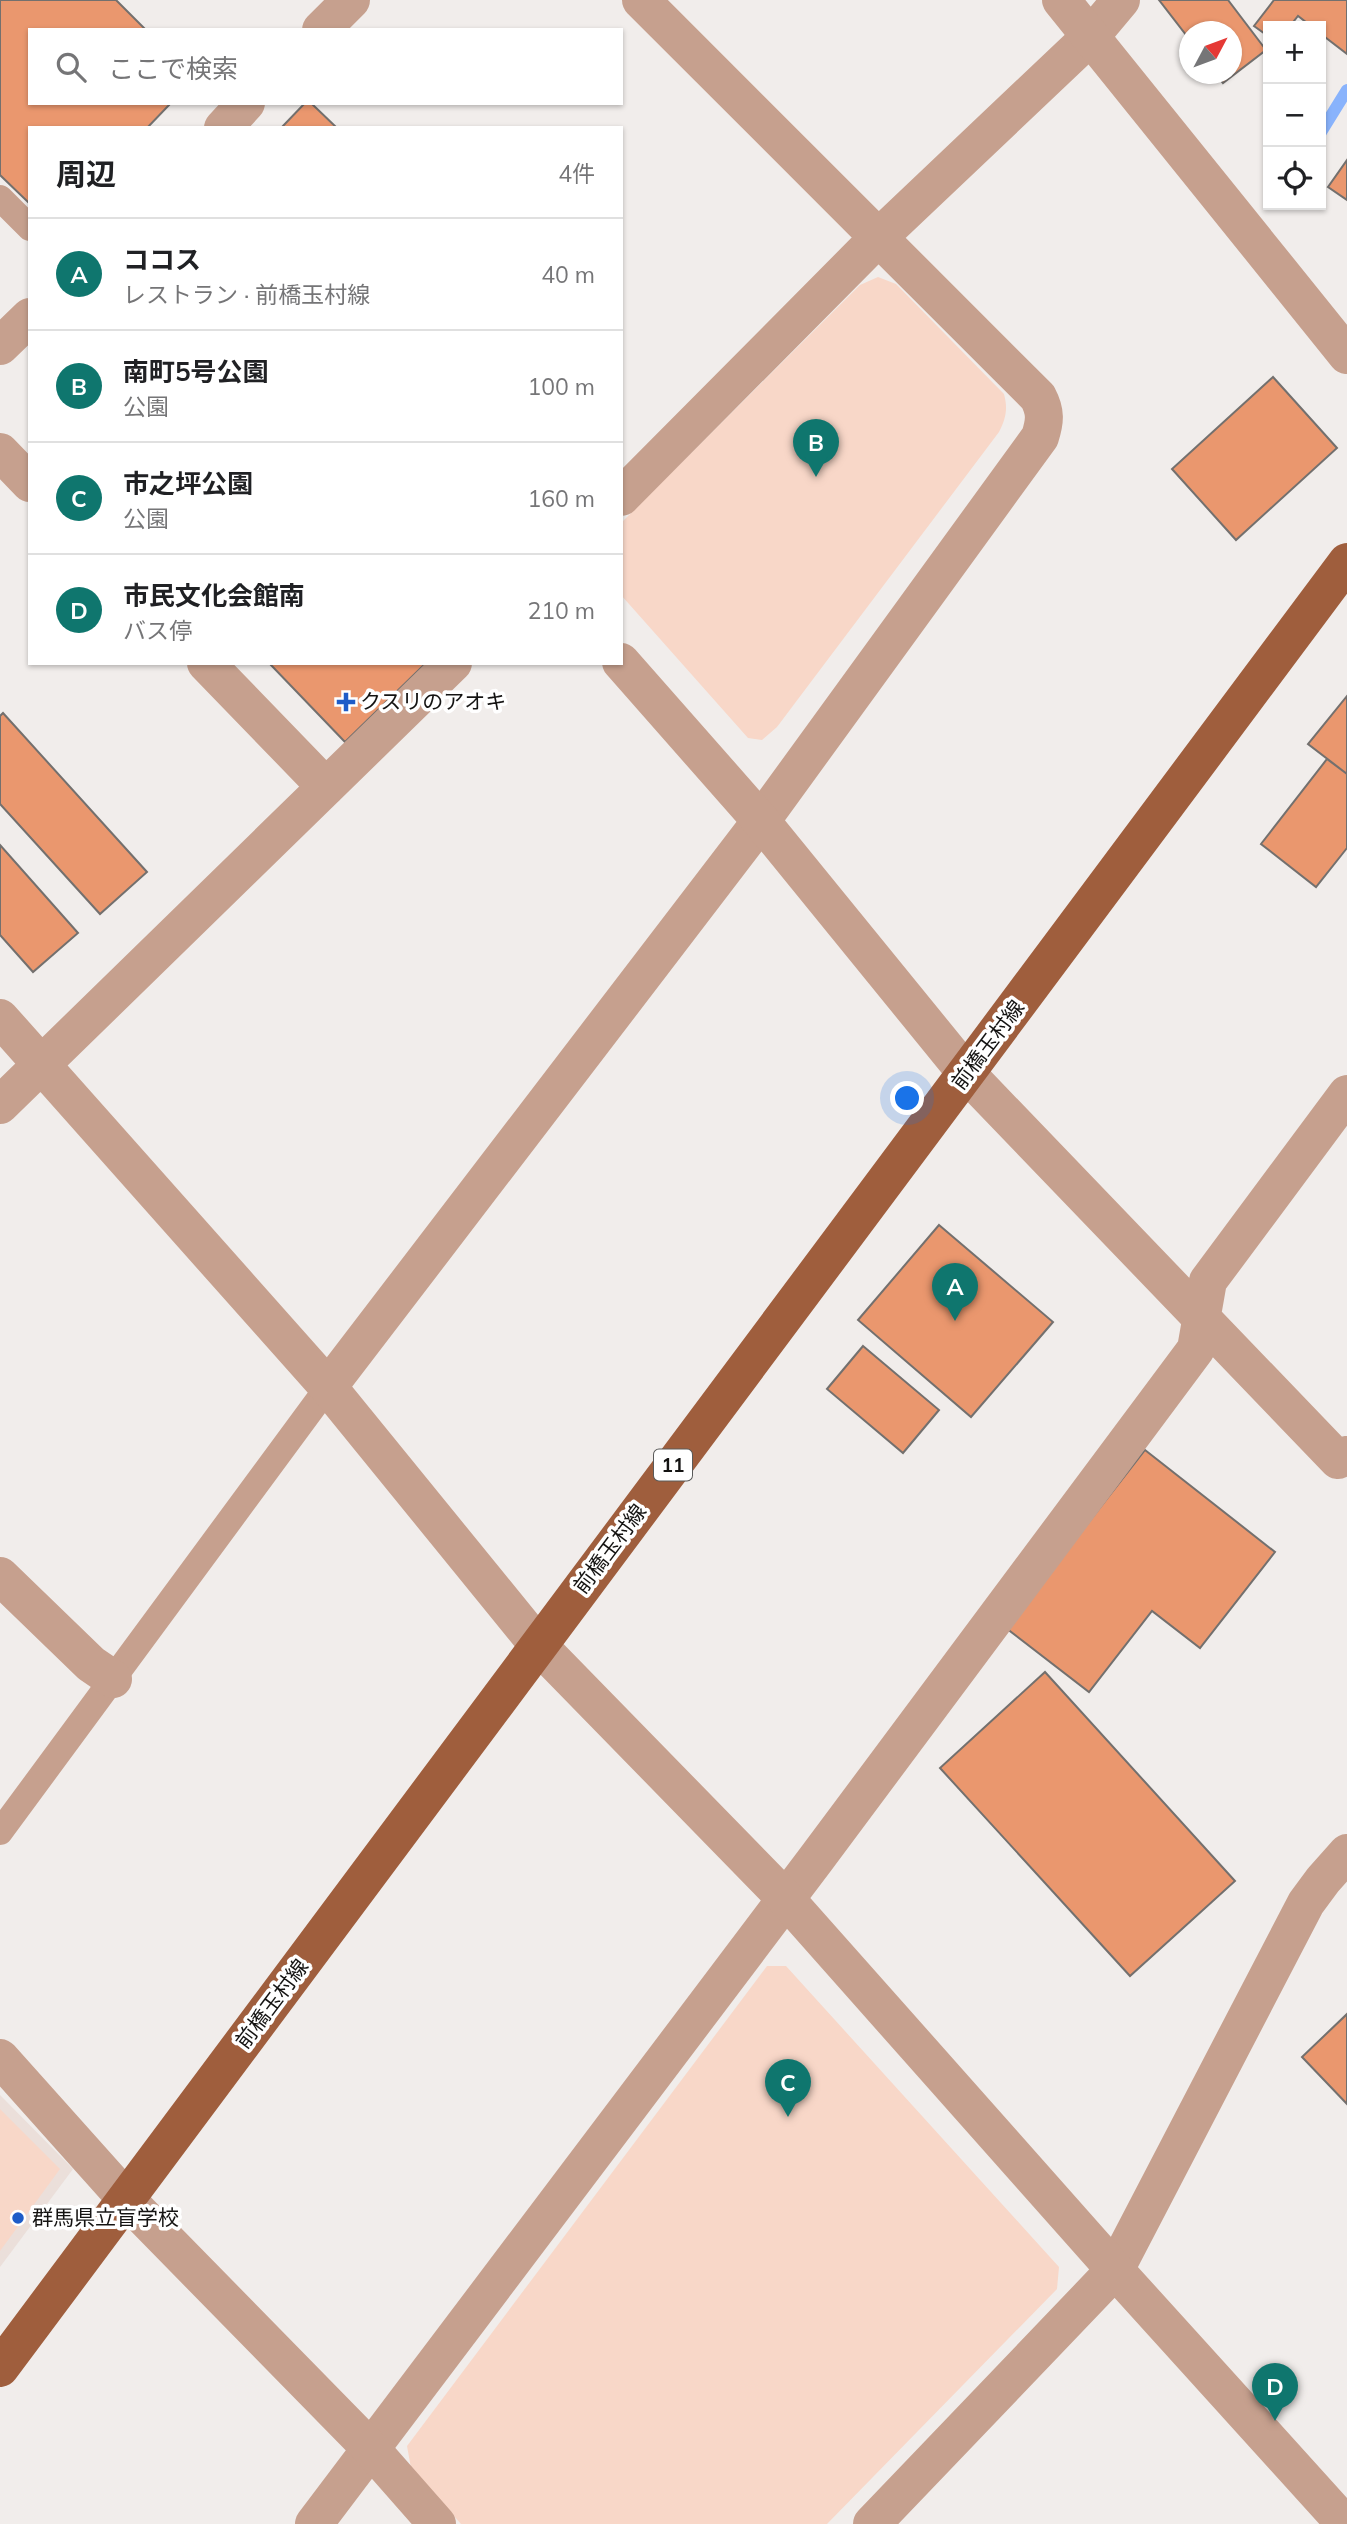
<!DOCTYPE html>
<html lang="ja">
<head>
<meta charset="utf-8">
<style>
  :root { --surface:#fff; --page:#f6f6f6; --text:#202124; --muted:#757577; --line:#e0e0e0; --accent:#0f766e }
  body { margin:0; font-family:Mulish,"Noto Sans JP",sans-serif; background:var(--page); color:var(--text) }
  .controls { position:absolute; right:21px; top:21px; display:grid; overflow:hidden; border-radius:0px; box-shadow:0 2px 5px #0004 }
  .controls button { width:63px; height:63px; display:grid; place-items:center; padding:0; border:0; border-bottom:2px solid var(--line); background:var(--surface); color:var(--text); font:35px sans-serif }
  .compass { position:absolute; left:1179px; top:21px; width:63px; height:63px; border-radius:50%; background:var(--surface); box-shadow:0 2px 5px #0004; rotate:49deg }
  .you { position:absolute; left:908px; top:1099px; width:24px; height:24px; margin:-18px; border:5px solid #fff; border-radius:50%; background:#1a73e8; box-shadow:0 0 0 10px #1a73e833 }
  .badge { display:grid; place-items:center; width:46px; height:46px; border-radius:50%; background:var(--accent); color:#fff; font-size:23px; font-weight:700 }
  .pin { position:absolute; translate:-50% -58px; filter:drop-shadow(0 2px 4px #0008) }
  .pin::after { content:''; position:absolute; top:37px; width:24px; height:21px; background:inherit; clip-path:polygon(0 0,100% 0,50% 100%) }
  .list { margin:0; padding:0; list-style:none }
  h2 { display:flex; justify-content:space-between; align-items:center; height:91px; margin:0; padding:0 28px; font-size:30px }
  h2 small { font-size:23px; font-weight:400; color:var(--muted) }
  .list li { display:grid; grid-template-columns:46px 1fr auto; gap:21px; align-items:center; box-sizing:border-box; height:112px; padding:0 28px; border-top:2px solid var(--line) }
  .list b { display:block; font-size:26px; white-space:nowrap }
  .list p { margin:0; font-size:23px; white-space:nowrap; color:var(--muted) }
  .list em { font-size:23px; font-style:normal; color:var(--muted) }
  .icon { flex:none; width:38px; height:38px; fill:none; stroke:currentColor; stroke-width:2; stroke-linecap:round; stroke-linejoin:round }
  .map { position:relative; flex:none; width:1347px; height:2524px; overflow:hidden }
  .search { position:absolute; background:var(--surface); box-shadow:0 2px 5px #0004; left:28px; top:28px; width:595px; height:77px; display:flex; align-items:center; gap:18px; box-sizing:border-box; padding:0 24px; border-radius:0px; color:var(--muted); font-size:26px }
  .panel { position:absolute; background:var(--surface); box-shadow:0 2px 5px #0004; left:28px; top:126px; width:595px; height:539px; border-radius:0px }
  .map>svg:first-child { display:block }
  .built { fill:#ebdfda }
  .green { fill:#f8d7c8 }
  .lines { fill:none; stroke-linecap:round; stroke-linejoin:round }
  .stream { stroke:#89b3fc; stroke-width:12 }
  .building { fill:#ea976e; stroke:#73706e; stroke-width:2 }
  .service { stroke:#c6a08e; stroke-width:26 }
  .minor { stroke:#c6a08e; stroke-width:38 }
  .tertiary { stroke:#c6a08e; stroke-width:38 }
  .primary { stroke:#9f5e3d; stroke-width:38 }
  .poi-dot { fill:#1e5cc8; stroke:#fff; stroke-width:2.5 }
  .labels { text-anchor:middle; stroke-width:7; stroke-linejoin:round; paint-order:stroke }
  .shield { fill:#fff; stroke:#5a5a59; stroke-width:2 }
  .shield-label { font-size:19px; font-weight:bold; fill:#141312 }
  .poi-label { font-size:21px; fill:#141312; stroke:#fff; text-anchor:start }
  .street-label { font-size:21px; fill:#141312; stroke:#fff }
</style>
</head>
<body>
<div class="map">
<svg width="1347" height="2524" viewBox="0 0 1347 2524">
  <rect width="100%" height="100%" fill="#f1edeb"/>
  <!-- built -->
  <path class="built" d="M0 2095 73 2169 0 2267Z"/>
  <!-- green -->
  <path class="green" d="M878 277 896 284 1004 394C1008 409 1006 418 999 432L777 727 762 740 748 738 621 595V523L860 285Z
    M767 1966H786L1059 2267 1057 2289 827 2524H461L411 2468 407 2446Z
    M0 2109 60 2169 0 2251Z"/>
  <g class="lines">
    <!-- stream -->
    <path class="stream" d="M1321 132 1347 90"/>
  </g>
  <!-- building -->
  <path class="building" d="M0 0H116L146 30H30V103H171L147 128H30V204L0 175Z
    M1159 0H1228L1266 50 1223 83 1216 74H1232V32H1190V40Z
    M1274 0H1347V54L1321 34V26H1311L1298 16 1290 26H1268V36L1254 26Z
    M305 103H311L337 128H281Z
    M1347 160V200L1328 187Z
    M1273 377 1337 448 1236 540 1172 469Z
    M269 663H426L345 742Z
    M1347 696V774L1308 744Z
    M3 713 147 872 100 914 0 804V716Z
    M1327 759 1347 774V848L1316 887 1261 844Z
    M0 845 78 933 33 972 0 935Z
    M939 1225 1053 1322 971 1417 858 1320Z
    M863 1346 939 1410 903 1453 827 1389Z
    M1145 1450 1275 1552 1200 1648 1152 1611 1089 1692 1006 1628Z
    M1045 1672 1235 1881 1130 1976 940 1768Z
    M1347 2014V2104L1302 2057Z"/>
  <g class="lines">
    <!-- service -->
    <path class="service" d="M0 198 30 228
      M0 1832 328 1387"/>
    <!-- minor -->
    <path class="minor" d="M0 452 30 483
      M621 497 878 238 1090 37 1121 0
      M206 663 326 787
      M0 1018 328 1387 538 1645
      M967 1074 1338 1460 1347 1455
      M0 1105 453 663
      M328 1387 761 821 1040 437C1045 421 1046 412 1038 397L641 0
      M0 1576 91 1664 113 1679
      M0 2058 127 2200
      M1115 2270 1306 1903 1323 1880 1347 1853
      M314 2524 816 1859 1196 1349 1208 1281 1347 1094"/>
    <!-- tertiary -->
    <path class="tertiary" d="M1061 0 1347 355
      M321 30 351 0
      M223 128 246 103
      M0 346 30 317
      M621 662 761 821 967 1074
      M538 1645 785 1898 1115 2270 1345 2524
      M127 2200 371 2449 437 2524
      M872 2524 1115 2270"/>
    <!-- primary -->
    <path class="primary" d="M0 2368 1347 562"/>
  </g>
  <!-- markers -->
  <g class="poi-dot">
    <path d="M342.5 691.5h7v7h7v7h-7v7h-7v-7h-7v-7h7z"/>
    <circle cx="18" cy="2218" r="7"/>
  </g>
  <g class="labels">
    <!-- shield labels -->
    <rect class="shield" x="654" y="1449.5" width="38" height="31" rx="5"/>
    <g class="shield-label">
      <text x="673" y="1472">11</text>
    </g>
    <!-- poi labels -->
    <g class="poi-label">
      <text x="360" y="709">クスリのアオキ</text>
      <text x="32" y="2225">群馬県立盲学校</text>
    </g>
    <!-- street labels -->
    <g class="street-label">
      <text transform="translate(988 1045) rotate(-53)" y="7">前橋玉村線</text>
      <text transform="translate(610 1549) rotate(-53)" y="7">前橋玉村線</text>
      <text transform="translate(272 2004) rotate(-53)" y="7">前橋玉村線</text>
    </g>
  </g>
</svg>
<div class="controls">
<button>+</button>
<button>−</button>
<button><svg class="icon" aria-label="locate" viewBox="0 0 24 24"><circle cx="12" cy="12" r="6"/><path d="M12 2v4M12 18v4M2 12h4M18 12h4"/></svg></button>
</div>
<svg class="compass" viewBox="-18 -18 36 36"><path d="M0-13l5 13h-10z" fill="#e53935"/><path d="M0 13l5-13h-10z" fill="#757577"/></svg>
<div class="you"></div>
<div class="pin badge" style="left:955px;top:1321px">A</div>
<div class="pin badge" style="left:816px;top:477px">B</div>
<div class="pin badge" style="left:788px;top:2117px">C</div>
<div class="pin badge" style="left:1275px;top:2421px">D</div>
<div class="search"><svg class="icon" aria-label="search" viewBox="0 0 24 24"><circle cx="10" cy="10" r="6"/><path d="M15 15l6 6"/></svg>ここで検索</div>
<section class="panel">
<h2>周辺<small>4件</small></h2>
<ul class="list">
<li><span class="badge">A</span><div><b>ココス</b><p>レストラン · 前橋玉村線</p></div><em>40 m</em></li>
<li><span class="badge">B</span><div><b>南町5号公園</b><p>公園</p></div><em>100 m</em></li>
<li><span class="badge">C</span><div><b>市之坪公園</b><p>公園</p></div><em>160 m</em></li>
<li><span class="badge">D</span><div><b>市民文化会館南</b><p>バス停</p></div><em>210 m</em></li>
</ul>
</section>
</div>
</body>
</html>
